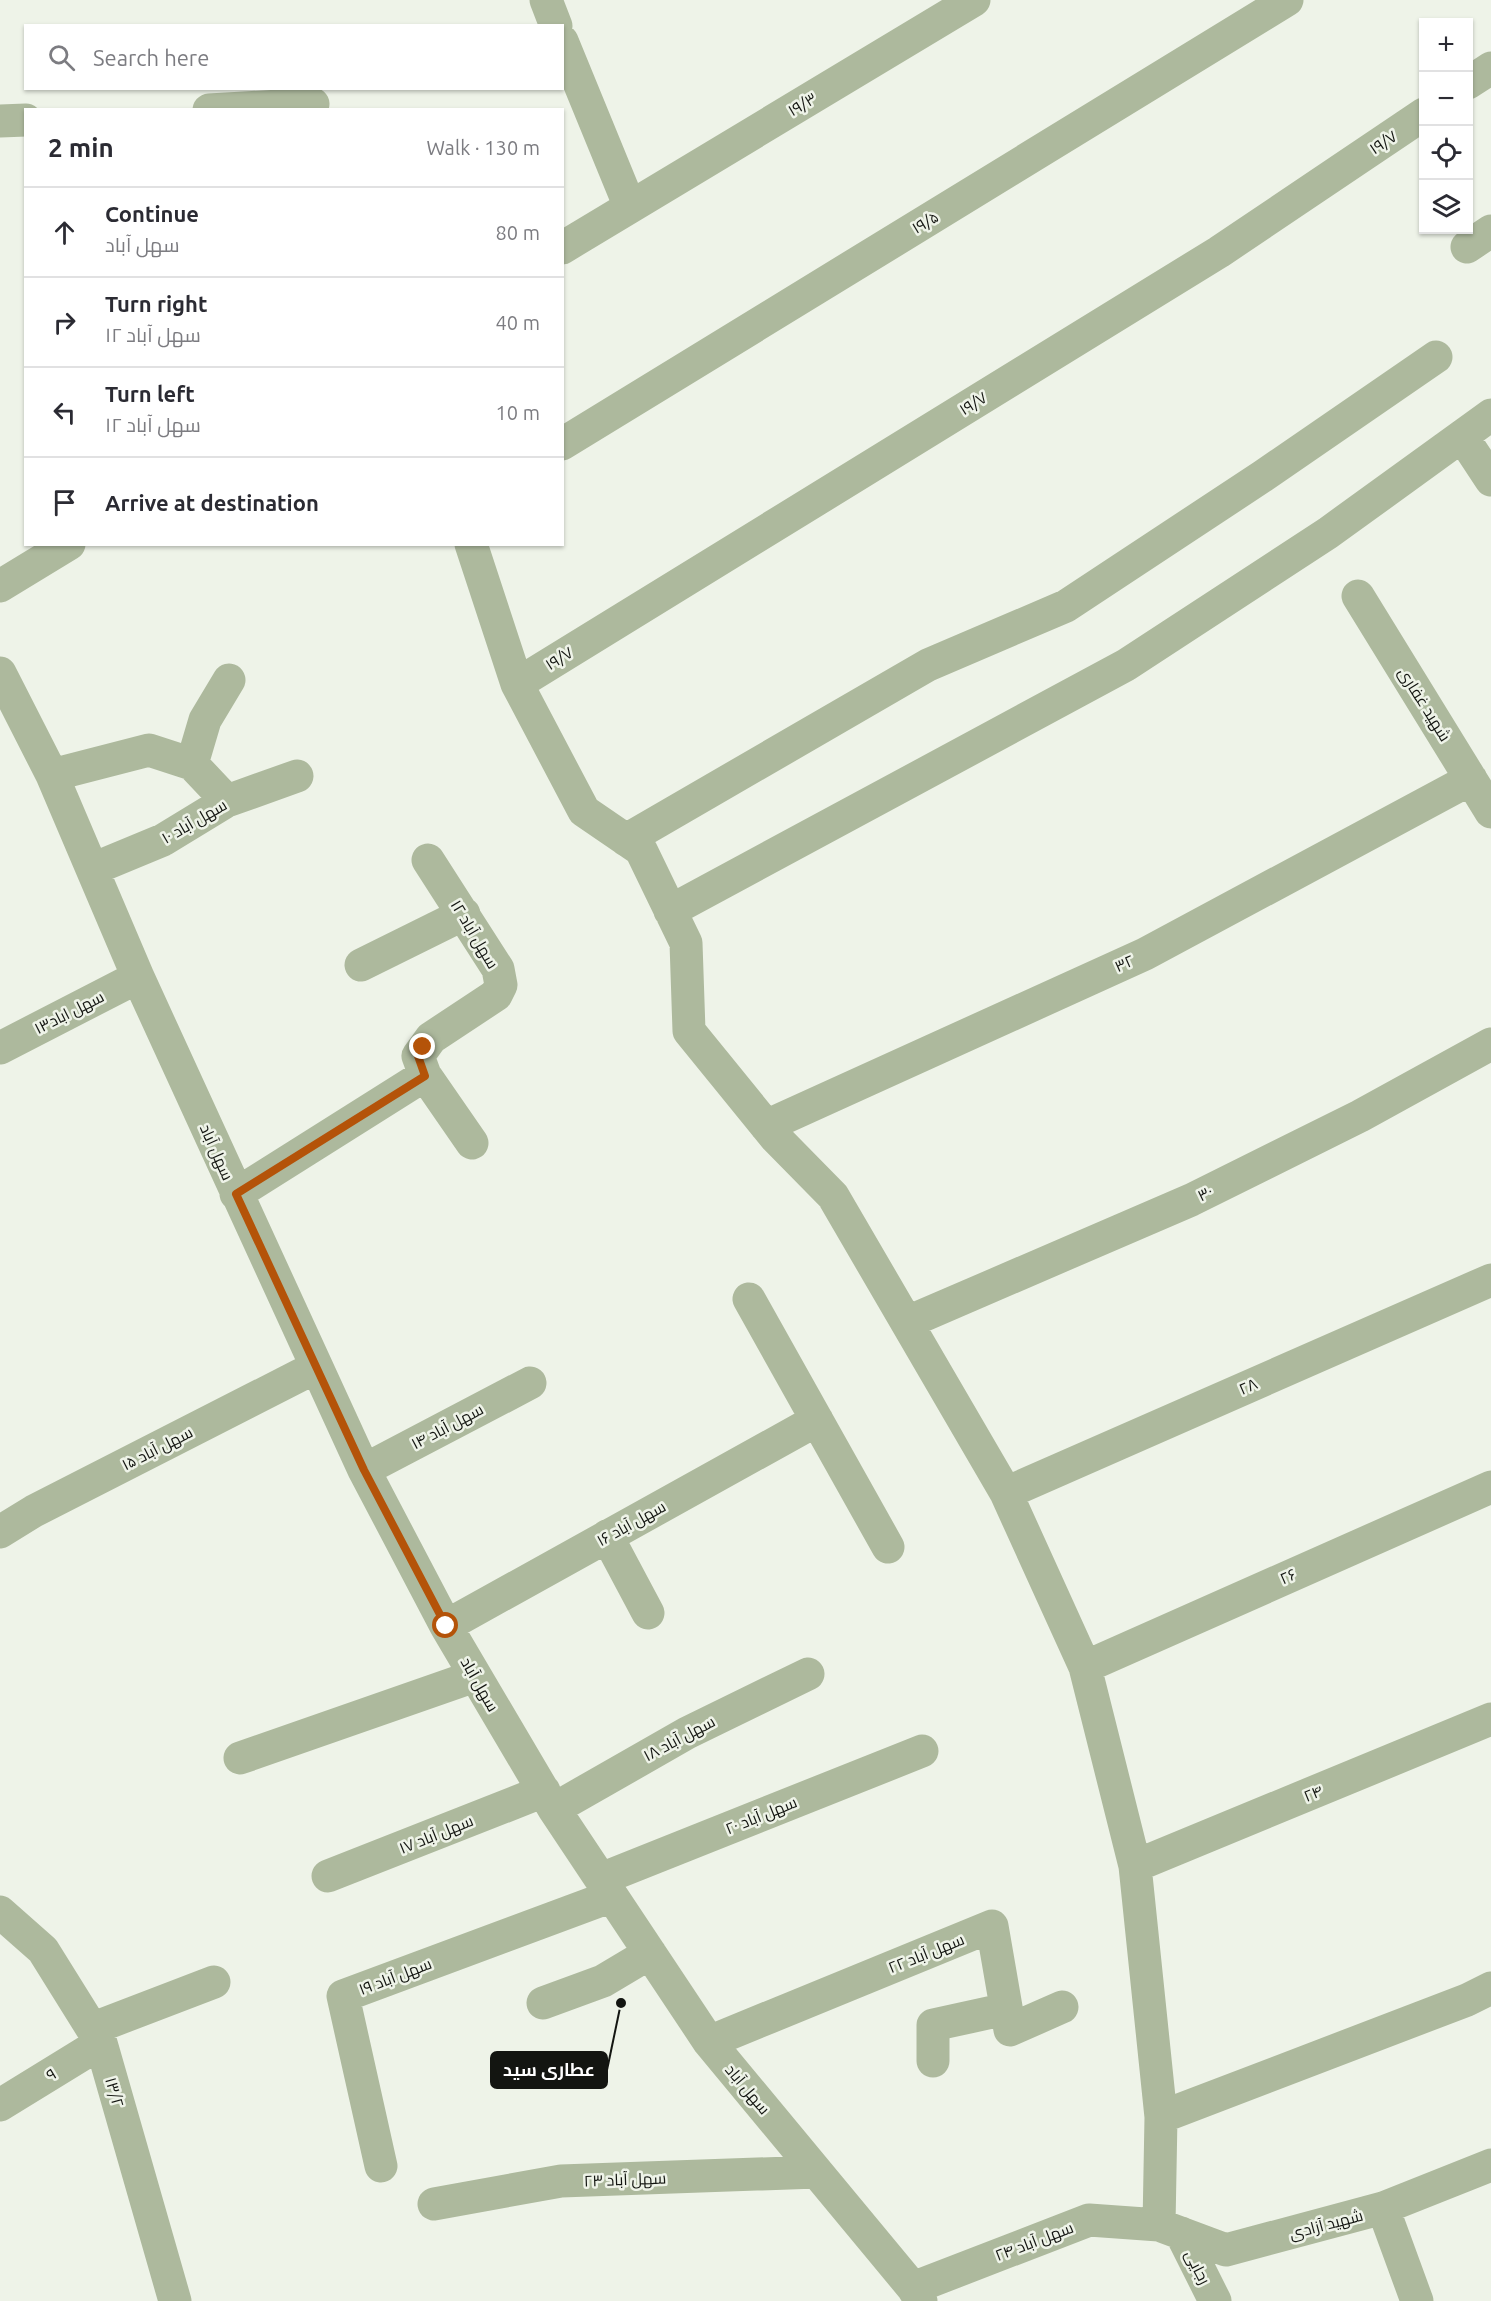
<!DOCTYPE html>
<html lang="en">
<head>
<meta charset="utf-8">
<style>
  :root { --surface:#fff; --page:#f7f7f7; --text:#2b2b33; --muted:#7c7c81; --line:#e1e1e2 }
  body { margin:0; font-family:Ubuntu,Cairo,sans-serif; background:var(--page); color:var(--text) }
  .controls { position:absolute; right:18px; top:18px; display:grid; overflow:hidden; border-radius:0px; box-shadow:0 2px 4px #0004 }
  .controls button { width:54px; height:54px; display:grid; place-items:center; padding:0; border:0; border-bottom:2px solid var(--line); background:var(--surface); color:var(--text); font:30px sans-serif }
  .stop { position:absolute; width:18px; height:18px; margin:-14px; border:4px solid #b45309; border-radius:50%; background:#fff }
  .stop.end { background:#b45309; border-color:#fff; box-shadow:0 2px 6px #0008 }
  .list { margin:0; padding:0; list-style:none }
  h2 { display:flex; justify-content:space-between; align-items:center; height:78px; margin:0; padding:0 24px; font-size:26px }
  h2 small { font-size:20px; font-weight:400; color:var(--muted) }
  .list li { display:grid; grid-template-columns:39px 1fr auto; gap:18px; align-items:center; box-sizing:border-box; height:90px; padding:0 24px; border-top:2px solid var(--line) }
  .list b { display:block; font-size:22px; white-space:nowrap }
  .list p { margin:0; font-size:20px; white-space:nowrap; color:var(--muted) }
  .list em { font-size:20px; font-style:normal; color:var(--muted) }
  .icon { flex:none; width:33px; height:33px; fill:none; stroke:currentColor; stroke-width:2; stroke-linecap:round; stroke-linejoin:round }
  .map { position:relative; flex:none; width:1491px; height:2301px; overflow:hidden }
  .search { position:absolute; background:var(--surface); box-shadow:0 2px 4px #0004; left:24px; top:24px; width:540px; height:66px; display:flex; align-items:center; gap:15px; box-sizing:border-box; padding:0 21px; border-radius:0px; color:var(--muted); font-size:22px }
  .panel { position:absolute; background:var(--surface); box-shadow:0 2px 4px #0004; left:24px; top:108px; width:540px; height:438px; border-radius:0px }
  .map>svg:first-child { display:block }
  .lines { fill:none; stroke-linecap:round; stroke-linejoin:round }
  .minor { stroke:#adb99d; stroke-width:33 }
  .route { stroke:#b45309; stroke-width:8 }
  .labels { text-anchor:middle; stroke-width:5; stroke-linejoin:round; paint-order:stroke }
  .street-label { font-size:16px; fill:#131511; stroke:#eef3e8 }
  .leader { fill:none; stroke:#131511; stroke-width:2 }
  .callout-dot { fill:#131511; stroke:#eef3e8; stroke-width:2 }
  .callout { fill:#131511; stroke:#131511; stroke-width:2 }
  .callout-label { font-size:18px; text-anchor:middle; font-weight:bold; fill:#fff }
</style>
</head>
<body>
<div class="map">
<svg width="1491" height="2301" viewBox="0 0 1491 2301">
  <rect width="100%" height="100%" fill="#eef3e8"/>
  <g class="lines">
    <!-- minor -->
    <path class="minor" d="M546 0 556 26
      M562 41 630 207
      M1468 83 1491 68
      M209 110 313 104
      M0 121 26 120
      M1467 247 1491 231
      M562 248 974 0
      M1462 436 1491 480
      M562 444 1287 0
      M471 544 517 684 584 811 641 850 686 943 689 1031 776 1138 833 1196 1006 1493 1085 1667 1135 1866 1161 2117 1159 2225
      M0 586 69 544
      M1358 596 1491 812
      M0 673 52 775 138 977 364 1470 446 1626 554 1809 709 2042 913 2288 921 2301
      M517 684 1219 252 1424 114
      M192 764 205 720 229 680
      M52 775 149 750 192 764 227 801
      M626 840 928 665 1066 606 1263 476 1436 357
      M93 869 163 840 227 801 297 776
      M670 911 1126 665 1328 533 1491 415
      M361 965 464 914
      M0 1048 138 977
      M425 1075 472 1143
      M766 1126 1145 954 1471 779
      M236 1194 425 1075 418 1056 431 1038 496 995 501 985 498 969 428 860
      M749 1299 888 1547
      M908 1322 1191 1200 1360 1116 1491 1044
      M364 1470 530 1383
      M1006 1493 1491 1280
      M0 1532 34 1511 316 1367
      M607 1536 648 1613
      M446 1626 817 1420
      M1085 1667 1491 1487
      M240 1758 475 1676
      M554 1809 687 1733 808 1674
      M1135 1866 1491 1719
      M328 1876 544 1791
      M601 1879 922 1751
      M0 1912 43 1950 101 2043 175 2301
      M543 2003 603 1981 650 1953
      M94 2028 214 1982
      M709 2042 992 1926 1010 2030 1062 2007
      M933 2061V2025L1006 2009
      M0 2105 101 2043
      M1161 2117 1467 2000 1491 1988
      M381 2166 343 1996 612 1896
      M434 2204 561 2181 817 2172
      M1383 2208 1417 2301
      M1181 2233 1215 2301
      M913 2288 1089 2220 1159 2225 1226 2250 1383 2208 1491 2165"/>
  </g>
  <g class="lines">
    <!-- route -->
    <path class="route" d="M423 1047 418 1056 425 1076 236 1194 364 1470 446 1626"/>
  </g>
  <g class="labels">
    <!-- street labels -->
    <g class="street-label">
      <text transform="translate(802 104) rotate(-31)" y="6">۱۹/۳</text>
      <text transform="translate(1383 142) rotate(-34)" y="6">۱۹/۷</text>
      <text transform="translate(925 222) rotate(-31)" y="6">۱۹/۵</text>
      <text transform="translate(973 403) rotate(-32)" y="6">۱۹/۷</text>
      <text transform="translate(559 658) rotate(-32)" y="6">۱۹/۷</text>
      <text transform="translate(1425 704) rotate(58)" y="6">شهید غفاری</text>
      <text transform="translate(194 821) rotate(-30)" y="6">سهل آباد ۱۰</text>
      <text transform="translate(475 934) rotate(59)" y="6">سهل آباد ۱۲</text>
      <text transform="translate(1124 963) rotate(-24)" y="6">۳۲</text>
      <text transform="translate(69 1012) rotate(-27)" y="6">سهل اباد۱۳</text>
      <text transform="translate(217 1152) rotate(66)" y="6">سهل آباد</text>
      <text transform="translate(1205 1193) rotate(-26)" y="6">۳۰</text>
      <text transform="translate(1248 1386) rotate(-24)" y="6">۲۸</text>
      <text transform="translate(447 1426) rotate(-28)" y="6">سهل آباد ۱۴</text>
      <text transform="translate(157 1448) rotate(-27)" y="6">سهل آباد ۱۵</text>
      <text transform="translate(631 1523) rotate(-29)" y="6">سهل آباد ۱۶</text>
      <text transform="translate(1288 1576) rotate(-24)" y="6">۲۶</text>
      <text transform="translate(480 1684) rotate(60)" y="6">سهل آباد</text>
      <text transform="translate(679 1738) rotate(-28)" y="6">سهل آباد ۱۸</text>
      <text transform="translate(1313 1793) rotate(-22)" y="6">۲۴</text>
      <text transform="translate(761 1815) rotate(-22)" y="6">سهل آباد ۲۰</text>
      <text transform="translate(436 1834) rotate(-22)" y="6">سهل آباد ۱۷</text>
      <text transform="translate(926 1953) rotate(-22)" y="6">سهل آباد ۲۲</text>
      <text transform="translate(395 1976) rotate(-21)" y="6">سهل آباد ۱۹</text>
      <text transform="translate(51 2074) rotate(-31)" y="6">۹</text>
      <text transform="translate(748 2089) rotate(50)" y="6">سهل آباد</text>
      <text transform="translate(115 2092) rotate(74)" y="6">۱۳/۲</text>
      <text transform="translate(625 2179) rotate(-2)" y="6">سهل آباد ۲۳</text>
      <text transform="translate(1326 2224) rotate(-15)" y="6">شهید آزادی</text>
      <text transform="translate(1034 2241) rotate(-21)" y="6">سهل آباد ۲۴</text>
      <text transform="translate(1198 2267) rotate(63)" y="6">رجایی</text>
    </g>
  </g>
  <!-- callouts -->
  <path class="leader" d="M621 2003L607 2070"/>
  <circle class="callout-dot" cx="621" cy="2003" r="6"/>
  <rect class="callout" x="491" y="2052" width="116" height="36" rx="6"/>
  <g class="callout-label">
    <text x="549" y="2076">عطاری سید</text>
  </g>
</svg>
<div class="controls">
<button>+</button>
<button>−</button>
<button><svg class="icon" aria-label="locate" viewBox="0 0 24 24"><circle cx="12" cy="12" r="6"/><path d="M12 2v4M12 18v4M2 12h4M18 12h4"/></svg></button>
<button><svg class="icon" aria-label="layers" viewBox="0 0 24 24"><path d="M12 4l9 5-9 5-9-5zM3 14l9 5 9-5"/></svg></button>
</div>
<div class="stop" style="left:446px;top:1626px"></div>
<div class="stop end" style="left:423px;top:1047px"></div>
<div class="search"><svg class="icon" aria-label="search" viewBox="0 0 24 24"><circle cx="10" cy="10" r="6"/><path d="M15 15l6 6"/></svg>Search here</div>
<section class="panel">
<h2>2 min<small>Walk · 130 m</small></h2>
<ul class="list">
<li><svg class="icon" aria-label="ahead" viewBox="0 0 24 24"><path d="M12 20V5M6 11l6-6 6 6"/></svg><div><b>Continue</b><p>سهل آباد</p></div><em>80 m</em></li>
<li><svg class="icon" aria-label="right" viewBox="0 0 24 24"><path d="M7 20v-9h11M14 6l5 5-5 5"/></svg><div><b>Turn right</b><p>سهل آباد ۱۲</p></div><em>40 m</em></li>
<li><svg class="icon" aria-label="left" viewBox="0 0 24 24"><path d="M17 20v-9H6M10 6l-5 5 5 5"/></svg><div><b>Turn left</b><p>سهل آباد ۱۲</p></div><em>10 m</em></li>
<li><svg class="icon" aria-label="arrive" viewBox="0 0 24 24"><path d="M6 21V4h12l-3 4 3 4H6"/></svg><div><b>Arrive at destination</b></div></li>
</ul>
</section>
</div>
</body>
</html>
